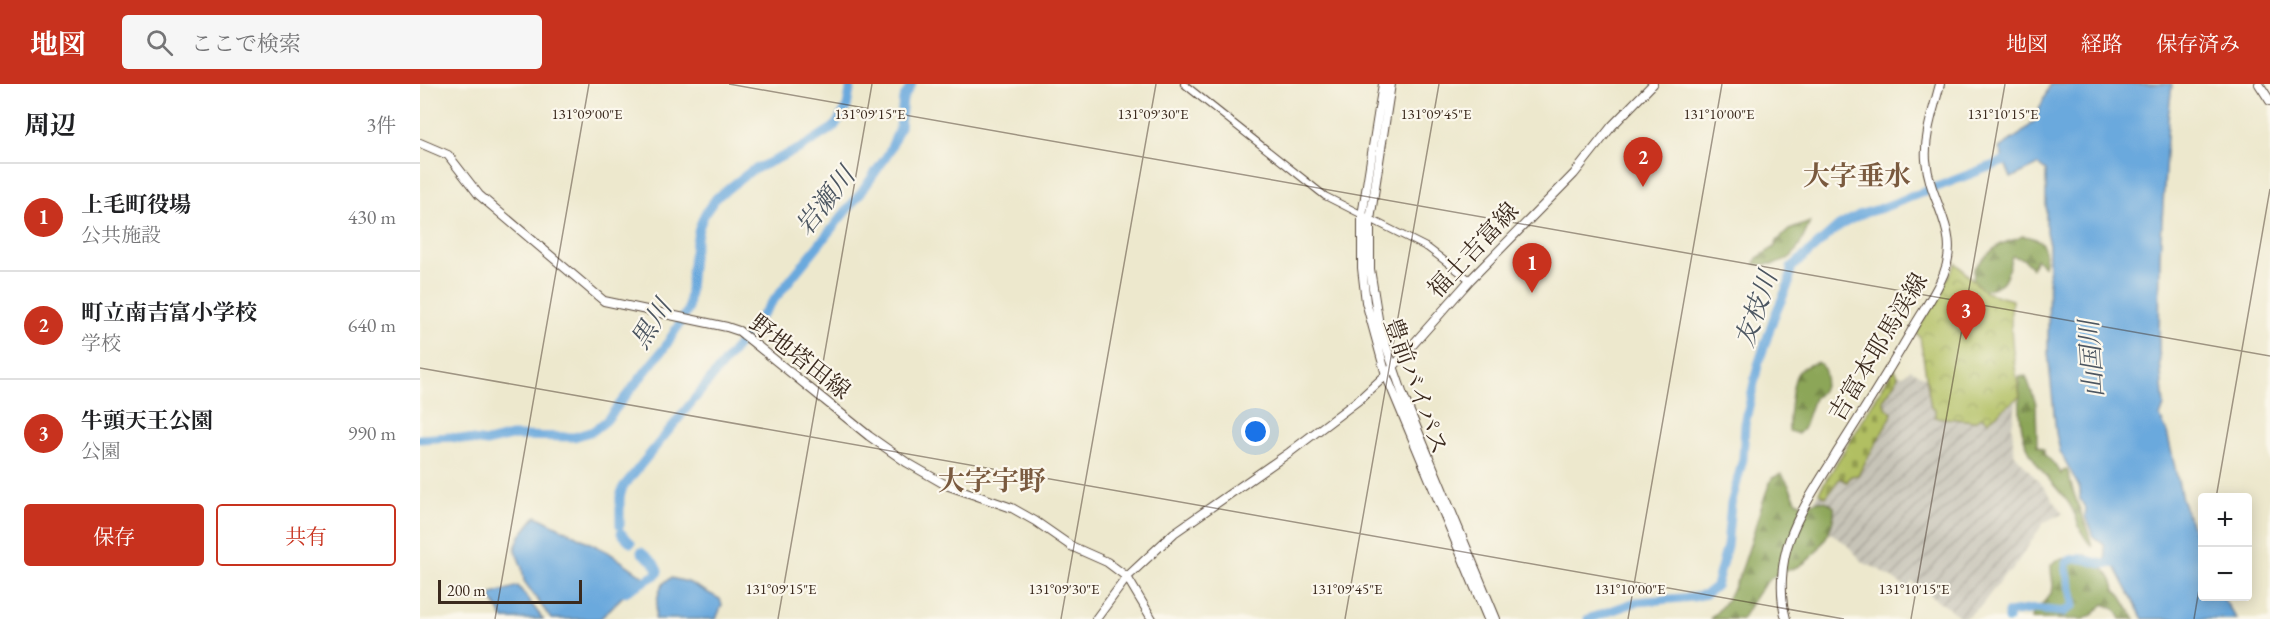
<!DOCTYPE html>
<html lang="ja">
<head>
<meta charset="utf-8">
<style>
  :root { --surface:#fff; --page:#f6f6f6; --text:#202124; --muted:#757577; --line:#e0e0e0; --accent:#c8321e }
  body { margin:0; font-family:"EB Garamond","Noto Serif JP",serif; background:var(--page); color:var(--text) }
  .controls { position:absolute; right:18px; bottom:18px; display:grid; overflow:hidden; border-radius:6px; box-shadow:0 3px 15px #0003 }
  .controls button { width:54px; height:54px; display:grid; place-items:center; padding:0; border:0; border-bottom:2px solid var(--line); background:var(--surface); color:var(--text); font:30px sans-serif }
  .scale { position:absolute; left:18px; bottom:15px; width:144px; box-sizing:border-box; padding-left:6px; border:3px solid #3b2a1e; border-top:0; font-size:16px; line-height:21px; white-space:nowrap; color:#3b2a1e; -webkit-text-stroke:4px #fbf7ec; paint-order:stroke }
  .you { position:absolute; left:836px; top:348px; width:21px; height:21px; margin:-15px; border:4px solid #fff; border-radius:50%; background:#1a73e8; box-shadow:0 0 0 9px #1a73e833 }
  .badge { display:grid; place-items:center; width:39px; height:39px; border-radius:50%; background:var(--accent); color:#fff; font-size:20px; font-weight:700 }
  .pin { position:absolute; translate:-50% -50px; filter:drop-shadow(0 2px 3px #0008) }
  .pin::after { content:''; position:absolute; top:32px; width:21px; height:18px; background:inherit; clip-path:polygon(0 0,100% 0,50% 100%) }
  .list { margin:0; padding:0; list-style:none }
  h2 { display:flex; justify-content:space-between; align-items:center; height:78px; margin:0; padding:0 24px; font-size:26px }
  h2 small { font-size:20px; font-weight:400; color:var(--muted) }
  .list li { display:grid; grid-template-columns:39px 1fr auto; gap:18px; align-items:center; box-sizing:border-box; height:108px; padding:0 24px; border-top:2px solid var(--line) }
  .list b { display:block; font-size:22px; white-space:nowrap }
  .list p { margin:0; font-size:20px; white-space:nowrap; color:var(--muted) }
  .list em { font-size:20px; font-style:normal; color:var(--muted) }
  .actions { display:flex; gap:12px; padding:18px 24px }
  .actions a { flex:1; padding:14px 0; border:2px solid var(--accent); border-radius:6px; text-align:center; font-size:21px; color:var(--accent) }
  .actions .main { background:var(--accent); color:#fff }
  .icon { flex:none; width:33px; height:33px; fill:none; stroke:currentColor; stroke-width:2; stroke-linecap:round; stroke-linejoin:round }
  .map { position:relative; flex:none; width:1850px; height:535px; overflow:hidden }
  header { display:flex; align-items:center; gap:36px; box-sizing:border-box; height:84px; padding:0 30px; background:var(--accent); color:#fff }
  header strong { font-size:28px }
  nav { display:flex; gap:33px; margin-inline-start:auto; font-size:21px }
  .search { width:420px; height:54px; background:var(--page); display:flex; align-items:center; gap:15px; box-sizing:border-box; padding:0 21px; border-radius:6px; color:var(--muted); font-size:22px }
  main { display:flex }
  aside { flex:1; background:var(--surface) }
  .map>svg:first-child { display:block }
  .industrial { fill:url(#industrial-furrows) }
  .forest { fill:url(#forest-firs); stroke:#64683b; stroke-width:1.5 }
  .cemetery { fill:url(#cemetery-stones); stroke:#767440; stroke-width:1.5 }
  .park { fill:url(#park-crowns); stroke:#767440; stroke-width:1.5 }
  .water { fill:#6ba9dd; stroke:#536a7e; stroke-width:1.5 }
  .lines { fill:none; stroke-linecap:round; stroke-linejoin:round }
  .river { stroke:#6ba9dd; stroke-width:9 }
  .minor-casing { stroke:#564638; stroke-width:8 }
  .major-casing { stroke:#564638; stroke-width:10 }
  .highway-casing { stroke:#564638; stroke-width:10 }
  .minor { stroke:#fff; stroke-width:6 }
  .major { stroke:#fff; stroke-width:8 }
  .highway { stroke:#fff; stroke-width:8 }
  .ticks { fill:none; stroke:#3b2a1e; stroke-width:1.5; stroke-opacity:0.45 }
  .labels { text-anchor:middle; stroke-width:4.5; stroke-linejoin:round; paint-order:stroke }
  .street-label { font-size:24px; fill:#3b2a1e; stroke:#fbf7ec }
  .water-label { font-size:26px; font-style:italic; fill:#4c5661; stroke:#fbf7ec }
  .quarter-label { font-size:27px; font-weight:bold; fill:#7a5a3f; stroke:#fbf7ec }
  .ticks-label { font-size:15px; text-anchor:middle; fill:#3b2a1e; stroke:#fbf7ec; stroke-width:4.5; stroke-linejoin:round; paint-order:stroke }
</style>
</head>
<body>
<header>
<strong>地図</strong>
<div class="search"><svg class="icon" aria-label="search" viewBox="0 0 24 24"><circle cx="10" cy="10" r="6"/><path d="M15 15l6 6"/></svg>ここで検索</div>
<nav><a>地図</a><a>経路</a><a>保存済み</a></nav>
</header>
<main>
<aside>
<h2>周辺<small>3件</small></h2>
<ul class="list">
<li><span class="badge">1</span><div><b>上毛町役場</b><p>公共施設</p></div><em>430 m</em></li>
<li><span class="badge">2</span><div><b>町立南吉富小学校</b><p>学校</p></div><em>640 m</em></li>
<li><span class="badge">3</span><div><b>牛頭天王公園</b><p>公園</p></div><em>990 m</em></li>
</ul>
<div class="actions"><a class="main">保存</a><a>共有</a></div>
</aside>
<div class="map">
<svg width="1850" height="535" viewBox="0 0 1850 535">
  <defs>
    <pattern id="industrial-furrows" width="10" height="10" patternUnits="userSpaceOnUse" patternTransform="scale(1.5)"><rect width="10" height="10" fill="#c7c4b8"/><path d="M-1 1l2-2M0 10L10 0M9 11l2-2" fill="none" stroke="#a39f95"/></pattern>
    <pattern id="forest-firs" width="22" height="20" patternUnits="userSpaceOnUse" patternTransform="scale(1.5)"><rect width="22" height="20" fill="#8ca658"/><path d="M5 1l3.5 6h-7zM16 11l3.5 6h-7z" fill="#748748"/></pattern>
    <pattern id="cemetery-stones" width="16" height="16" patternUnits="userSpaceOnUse" patternTransform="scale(1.5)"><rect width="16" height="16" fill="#b1bf62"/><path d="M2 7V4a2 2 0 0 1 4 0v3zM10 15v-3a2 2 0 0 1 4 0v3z" fill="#919b50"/></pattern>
    <pattern id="park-crowns" width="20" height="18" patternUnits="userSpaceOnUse" patternTransform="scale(1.5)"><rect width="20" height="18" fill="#b1bf62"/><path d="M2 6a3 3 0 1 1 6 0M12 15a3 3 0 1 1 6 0" fill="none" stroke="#919b50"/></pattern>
  </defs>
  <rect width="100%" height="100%" fill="#fbf7ec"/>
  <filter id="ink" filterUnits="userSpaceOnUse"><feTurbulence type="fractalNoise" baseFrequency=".0167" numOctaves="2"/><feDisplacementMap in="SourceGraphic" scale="12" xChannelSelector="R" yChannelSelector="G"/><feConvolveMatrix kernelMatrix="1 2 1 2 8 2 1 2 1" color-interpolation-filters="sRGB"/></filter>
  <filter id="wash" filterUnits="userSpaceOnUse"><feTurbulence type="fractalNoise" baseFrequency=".008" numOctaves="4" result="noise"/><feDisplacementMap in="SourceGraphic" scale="24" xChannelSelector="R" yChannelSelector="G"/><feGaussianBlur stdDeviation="1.35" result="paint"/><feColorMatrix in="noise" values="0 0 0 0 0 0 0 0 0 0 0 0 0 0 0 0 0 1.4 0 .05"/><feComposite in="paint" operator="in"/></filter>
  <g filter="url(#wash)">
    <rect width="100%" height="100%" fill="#ede8cd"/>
    <!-- industrial -->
    <path class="industrial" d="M1490 285 1506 294 1511 324 1565 334 1597 314 1592 342 1594 369 1627 407 1643 430 1624 438 1591 488 1586 489 1561 522 1543 535 1492 498 1487 504 1458 485 1444 479 1425 459 1401 442 1389 426 1399 408 1406 413 1420 393 1438 390 1471 333 1470 327 1465 322 1463 316 1464 311 1476 298 1478 291H1483Z"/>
    <!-- forest -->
    <path class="forest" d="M1390 138C1377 169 1372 184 1335 180L1337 174 1355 163 1357 157 1369 146Z
      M1602 152C1621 153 1628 160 1624 182L1616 175 1612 184 1603 175 1592 172C1584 198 1588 201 1560 207L1553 200 1554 185C1562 176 1572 164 1584 159 1590 156 1597 156 1602 152Z
      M1398 278C1411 287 1406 307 1394 314L1383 345 1378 350 1369 347C1368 336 1372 299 1377 290 1381 283 1391 280 1398 278Z
      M1606 292 1616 320 1617 362 1624 366V370L1636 382 1641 390 1643 387 1647 386C1650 391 1649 395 1651 400 1657 422 1667 440 1672 462 1657 448 1659 433 1648 418 1634 400 1616 384 1607 362 1598 341 1600 315 1599 293Z
      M1361 390C1369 397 1374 416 1378 418 1392 426 1398 408 1414 423 1416 444 1397 473 1379 482 1368 487 1358 488 1349 496 1338 505 1330 523 1322 535H1290C1329 500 1331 439 1352 394Z
      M1666 471C1679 479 1693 490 1695 506L1701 512 1715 535H1701L1696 526 1684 520 1674 530 1664 535H1612L1613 528 1624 523 1621 521C1640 501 1631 505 1631 481L1636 476Z"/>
    <!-- cemetery -->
    <path class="cemetery" d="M1474 284 1478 291 1476 298 1463 316 1465 322 1472 329 1471 333 1438 391 1431 392 1427 398 1420 394 1406 413 1399 408Z"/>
    <!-- park -->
    <path class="park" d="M1536 179 1565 208 1592 216C1589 248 1594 280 1600 312L1568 337 1562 333 1554 337 1515 333V325L1511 324 1500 253 1496 249Z"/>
    <!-- water -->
    <path class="water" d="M1630 0H1752L1748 36 1740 172 1739 266 1744 322 1740 333 1747 348 1762 415 1782 470V512L1802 513 1817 535H1723L1694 481 1687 480 1684 461 1673 452 1665 432 1666 425 1660 415V405L1640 367 1636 349 1628 268 1629 160 1626 148V87L1618 81 1591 94 1579 64 1599 51 1614 38Z
      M116 432 188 468 224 493 204 505 206 509 180 535H131L104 497 102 484 95 465 100 452Z
      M251 494 268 498 300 515 302 521 296 535H235C237 521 236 500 251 494Z
      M98 502 123 535H84L71 514 72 510Z"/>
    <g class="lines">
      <!-- river -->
      <path class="river" d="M328 248 443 106 468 70 480 43 483 15 492 0
        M0 355 30 353 67 358 91 352 154 353 173 347 186 337 245 263 268 226 273 173 279 144 284 131 296 114 331 87 381 64 414 43 427 23 431 0
        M200 441V413L203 403 323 255
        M201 449 211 459
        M205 508 237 490 238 487 234 479 221 468
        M1168 535 1216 518 1273 513 1286 510 1296 502 1307 462 1311 420 1323 375 1325 340 1338 281 1354 233 1369 199 1371 184 1419 142 1441 130 1459 125 1595 73
        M1588 535V529L1615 525 1643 528 1653 522C1655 507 1645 494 1646 479 1659 469 1670 479 1684 480 1689 480 1694 478 1699 478"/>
    </g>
  </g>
  <g filter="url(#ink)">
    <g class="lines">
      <!-- minor casing -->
      <g class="minor-casing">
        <path id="minor" d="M764 0 905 112 1008 164 1050 196"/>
      </g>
      <!-- major casing -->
      <g class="major-casing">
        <path id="major" d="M1839 0 1850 17
          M0 59 28 71 59 111 184 217 307 243 319 247 449 352 486 378 526 401 592 424 615 437 651 462 687 478 707 493 732 535
          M676 535 707 493 754 449 870 368 940 315 966 291 1050 196 1154 90 1192 42 1233 0
          M1366 535C1359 510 1361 478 1370 454 1381 424 1400 397 1416 370 1442 329 1468 288 1492 246 1501 230 1512 215 1520 198 1545 149 1510 123 1506 76 1504 51 1514 24 1520 0"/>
      </g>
      <!-- highway casing -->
      <g class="highway-casing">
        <path id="highway" d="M963 0 942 132V184L946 218 966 291 1068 535
          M971 0 950 136V185L959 241 983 311 1076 535"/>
      </g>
      <!-- minor -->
      <use href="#minor" class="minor"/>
      <!-- major -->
      <use href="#major" class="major"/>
      <!-- highway -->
      <use href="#highway" class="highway"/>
    </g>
  </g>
  <!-- ticks -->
  <path class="ticks" d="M309 0 1850 272M0 284 1424 535M1796 414 1850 105M75 535 169 0M358 535 452 0M641 535 736 0M925 535 1019 0M1208 535 1302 0M1491 535 1585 0M1774 535 1782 488"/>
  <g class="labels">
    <!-- street labels -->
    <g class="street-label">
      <text transform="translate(1053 166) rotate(-47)" y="8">福土吉富線</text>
      <text transform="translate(1458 263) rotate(-59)" y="8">吉富本耶馬渓線</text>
      <text transform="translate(380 273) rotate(38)" y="8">野地塔田線</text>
      <text transform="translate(996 302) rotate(70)" y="8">豊前バイパス</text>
    </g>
    <!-- water labels -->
    <g class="water-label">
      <text transform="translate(405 117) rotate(-52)" y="9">岩瀬川</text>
      <text transform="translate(1336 225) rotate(-71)" y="9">友枝川</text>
      <text transform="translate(231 240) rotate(-58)" y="9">黒川</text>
      <text transform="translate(1671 275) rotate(-94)" y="9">山国川</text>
    </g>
    <!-- quarter labels -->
    <g class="quarter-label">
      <text x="1437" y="101">大字垂水</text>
      <text x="572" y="406">大字宇野</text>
    </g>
  </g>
  <g class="ticks-label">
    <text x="167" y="35">131°09'00"E</text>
    <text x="450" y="35">131°09'15"E</text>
    <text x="733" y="35">131°09'30"E</text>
    <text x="1016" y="35">131°09'45"E</text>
    <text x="1299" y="35">131°10'00"E</text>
    <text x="1583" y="35">131°10'15"E</text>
    <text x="361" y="510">131°09'15"E</text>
    <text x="644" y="510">131°09'30"E</text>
    <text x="927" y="510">131°09'45"E</text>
    <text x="1210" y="510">131°10'00"E</text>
    <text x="1494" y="510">131°10'15"E</text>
  </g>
</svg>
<div class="controls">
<button>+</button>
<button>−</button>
</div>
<div class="scale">200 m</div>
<div class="you"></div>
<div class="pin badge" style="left:1112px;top:209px">1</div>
<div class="pin badge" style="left:1223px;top:103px">2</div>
<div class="pin badge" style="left:1546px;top:256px">3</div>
</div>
</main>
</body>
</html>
